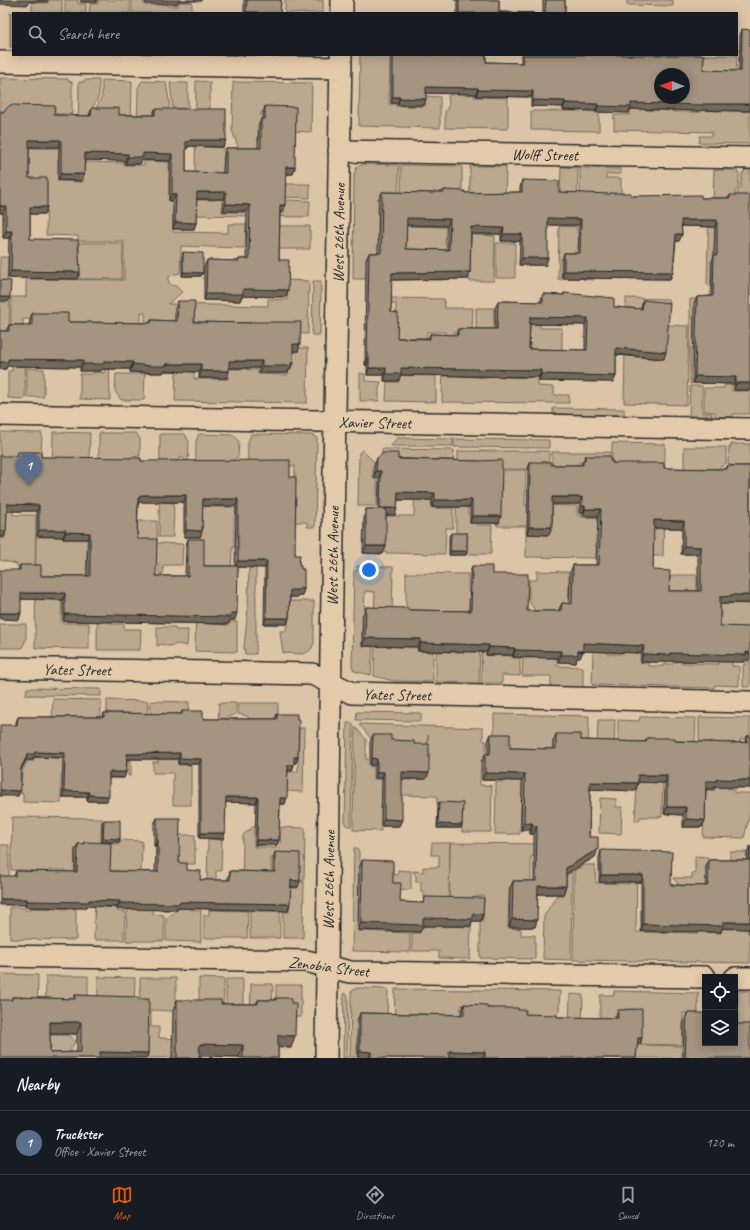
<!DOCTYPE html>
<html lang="en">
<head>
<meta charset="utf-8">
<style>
  :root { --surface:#171b24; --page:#242831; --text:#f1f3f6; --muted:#9ea1a6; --line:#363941; --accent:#ea580c }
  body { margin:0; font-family:Caveat,sans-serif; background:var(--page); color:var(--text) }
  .controls { position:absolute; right:12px; bottom:12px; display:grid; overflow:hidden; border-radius:0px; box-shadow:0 2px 10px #0003 }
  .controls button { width:36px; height:36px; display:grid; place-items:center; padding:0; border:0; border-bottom:1px solid var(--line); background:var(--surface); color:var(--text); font:20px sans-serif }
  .compass { position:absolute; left:654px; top:68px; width:36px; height:36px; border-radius:50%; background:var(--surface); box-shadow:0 2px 10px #0003; rotate:271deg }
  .you { position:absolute; left:369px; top:570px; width:14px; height:14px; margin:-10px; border:3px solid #fff; border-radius:50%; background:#1a73e8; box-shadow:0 0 0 6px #1a73e833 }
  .badge { display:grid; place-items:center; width:26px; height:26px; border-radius:50%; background:var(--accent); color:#fff; font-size:13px; font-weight:700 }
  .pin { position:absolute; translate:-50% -33px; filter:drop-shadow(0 1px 2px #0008) }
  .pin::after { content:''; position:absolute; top:21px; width:14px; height:12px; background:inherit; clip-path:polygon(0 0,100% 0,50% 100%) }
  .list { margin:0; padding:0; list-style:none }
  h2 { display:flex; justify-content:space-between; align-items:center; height:52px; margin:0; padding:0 16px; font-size:17px }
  h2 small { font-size:13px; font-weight:400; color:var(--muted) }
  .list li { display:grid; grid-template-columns:26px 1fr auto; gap:12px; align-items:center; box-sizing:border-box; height:64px; padding:0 16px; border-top:1px solid var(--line) }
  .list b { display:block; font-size:15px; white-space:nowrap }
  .list p { margin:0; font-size:13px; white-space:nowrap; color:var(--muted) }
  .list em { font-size:13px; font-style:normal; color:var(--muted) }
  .icon { flex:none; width:22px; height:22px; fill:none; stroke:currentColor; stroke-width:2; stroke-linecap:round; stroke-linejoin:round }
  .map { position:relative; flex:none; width:750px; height:1058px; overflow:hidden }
  .search { position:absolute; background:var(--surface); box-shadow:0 2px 10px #0003; left:12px; right:12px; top:12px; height:44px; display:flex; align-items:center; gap:10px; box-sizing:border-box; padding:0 14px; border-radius:0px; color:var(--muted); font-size:15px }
  .sheet { height:116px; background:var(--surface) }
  nav { display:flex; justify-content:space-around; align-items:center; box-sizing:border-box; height:56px; border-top:1px solid var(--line); background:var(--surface); font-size:11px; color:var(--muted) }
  nav a { display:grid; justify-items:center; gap:2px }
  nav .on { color:var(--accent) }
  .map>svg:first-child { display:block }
  .green { fill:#bba88f; stroke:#736a5d }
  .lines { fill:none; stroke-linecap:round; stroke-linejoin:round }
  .minor-casing { stroke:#2b2b2b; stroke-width:24 }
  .minor { stroke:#e3caab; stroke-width:21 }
  .wall { fill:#8d7f6e; stroke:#2b2b2b; fill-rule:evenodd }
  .shaded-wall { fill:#73685a; stroke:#2b2b2b }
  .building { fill:#a49480; stroke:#2b2b2b; fill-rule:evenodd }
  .labels { text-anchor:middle; stroke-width:3; stroke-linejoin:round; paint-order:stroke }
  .street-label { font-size:16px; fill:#2b2b2b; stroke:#e3caab }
</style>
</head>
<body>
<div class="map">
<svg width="750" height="1058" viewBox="0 0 750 1058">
  <rect width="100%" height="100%" fill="#dcc4a6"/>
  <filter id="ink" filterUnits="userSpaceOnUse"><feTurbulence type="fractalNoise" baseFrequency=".025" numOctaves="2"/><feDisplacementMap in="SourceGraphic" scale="8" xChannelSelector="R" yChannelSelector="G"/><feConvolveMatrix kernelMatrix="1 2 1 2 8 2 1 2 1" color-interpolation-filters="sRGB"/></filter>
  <g filter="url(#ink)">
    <!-- green -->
    <path class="green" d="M32 0H35L36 3H48L49 0H62V13H13V47H10V13H32Z
      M65 0H78V4H86V13H65Z
      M98 0H130V13H89L90 4H98Z
      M132 0H143L144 5H161L162 0H167V6H178V2H192V13H132Z
      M285 0H323V13H285Z
      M627 0H673V6L627 5Z
      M360 55H390L389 104H396V106H425L426 96 440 97V128L359 126Z
      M702 55H737L736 75 702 81Z
      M739 58H750V144L699 143 700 136H712V132L614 130V115H630L631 66 648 78 647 110H669L673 98V112H701V82L715 83 714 111H747L748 83 739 76Z
      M0 78 68 79V81L72 82V114H53V112L0 111Z
      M84 80H99V96L89 114V120L78 135 79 82H84Z
      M102 80 132 81 131 128 94 112 102 97Z
      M142 81 166 82 170 106 164 115H152L150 160H144L145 140 137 127 138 88Z
      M196 81 210 82V108H208V114H203V147L224 148 223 172H239L195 178Z
      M233 82 312 83 311 132 295 131V112H261V124H258V142L262 143 261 158 241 155 232 130Z
      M170 83H188V108H173Z
      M452 88 474 89V97L508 98V129L445 128V112L449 105 448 95H452Z
      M582 105 596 106 595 113H599V131L531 130V111H582Z
      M25 148H65V159H58V181L83 182V162L124 163V165H144V161L169 162V201L190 202 195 200H215L222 195V212L284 213 285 200 310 201 309 217 195 215V209H173V232L228 233V224H246L245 248 181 246 180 273 171 275 168 279 170 285 176 286 182 292 168 304 268 306V299L287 300V280L309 281 308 334 145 327V313L141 312V337L67 335V319H23V329H11V297H26V279L124 280V241H78V236L46 235 47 183H28Z
      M363 164 399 165 398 199 378 198V240H381L398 248 367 260 366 279H353L354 174 357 167Z
      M401 165 462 166V197L430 196V225H405L401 199Z
      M470 166H506L505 202 475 201V235L495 236 494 281H469Z
      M561 167 578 168 577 198 559 225Z
      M580 168 621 169V174H606V178H621V197L580 198Z
      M714 170H737V173H739V186L735 192V198L715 209 714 261H711V285H707L709 204H713Z
      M744 170H750V208L737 203 738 191 741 187 742 173H744Z
      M279 184H310V198L284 197Z
      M279 226H310V249H279Z
      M405 226 446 227 445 245H452L443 260V280H429V256L400 248Z
      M559 226 577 227V234L602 235 593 280 583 279V260L561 259V280L558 279Z
      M79 243H123L122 279H79Z
      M496 243H515V278H496Z
      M0 257H8L7 283H0Z
      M313 281H321L320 335H312Z
      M388 298 444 299 445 308H473L472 332H454L453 342 445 340V332H427L426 344H408L407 375 436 376V402L386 401 387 382H399L400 375 395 344 396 304 388 303Z
      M626 298 668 299 667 325 689 326 687 405 624 403Z
      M690 299H710L712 348H692V384H690Z
      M0 302H10L9 331H6L5 337H0Z
      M476 308H494V336L476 332Z
      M530 321 540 322V328H562V352L530 351V343H520Z
      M26 330 25 399 8 398V371H12V366Z
      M247 331V370H258V374L288 375V370H291V352H298V348H308L307 403 175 401 176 373H180V367H194V379H228V369H240V348Z
      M487 345 503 373 504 377 528 378V360H539L538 386 554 387V395H569V403L442 402 443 364 462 376 487 378Z
      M109 348 110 400 80 399V374H93V372L104 373 105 354Z
      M27 368 44 369V397H27Z
      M360 373 365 374V381L381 382 379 388V401H360Z
      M116 374H145L144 400H121L115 391Z
      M725 385H732V391H750V414H733V417H715V412L704 411V388H724Z
      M690 386H702V413H712V416H689Z
      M553 408 624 409V415L553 414Z
      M0 432 42 433 41 457 14 456 13 515H36L35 567H17V564L0 560V538H5L6 516H0Z
      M53 432 90 433 86 581H62L61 623H89V649L35 648 36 537H55V514H51Z
      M99 433H136L140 439V456L131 457 128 460 137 521H157V542H155L112 581V624H124V629H141L140 650H97Z
      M160 434H185L189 442 188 461H186L183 458H180L177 462 163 467V502L174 503 173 537H159Z
      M199 434 234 435 239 442 238 457 224 465H212V507H236V517L234 518V548H232L231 571H202L200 544 201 516H195L196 441Z
      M251 434 312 435 317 438 315 527H307V522H294L295 466 260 465 247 490 248 442Z
      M397 438 453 439V446H391Z
      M454 439 549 440V448L454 447Z
      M612 443 665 444 663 556H651L652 529H657V514L610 525Z
      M731 444H750V511L736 467 728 464 729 447H731Z
      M684 447H726V463L715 471 684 470Z
      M382 449 454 450 453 465 382 459Z
      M362 450 375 463 373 465V479H377V506H358L359 453Z
      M458 451H549V469H500L458 478Z
      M552 452H610V462H579L578 504 552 471Z
      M415 468 432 499 431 508H453V528H446L445 554 385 553V516H414Z
      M501 470H526L525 505 577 506V515H581V517L609 518 616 536H596V558L526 557V526H497Z
      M456 486 468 488V514H476V525H492L491 554H467L468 535H456Z
      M156 543 183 544 182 565H163V574H159V564H156Z
      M357 566 393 567 392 616 374 615 375 592 365 591 364 613 362 614V646L373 647 371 675 354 671 352 666 354 571H357Z
      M249 568H256V654H245L244 647 248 609Z
      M537 571 569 572V598H581L575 611 558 610V617L540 618 529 602V580H537Z
      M406 573 468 574V592H510L480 632 479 683 436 682V652H459L460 618 406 614Z
      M674 575H697V596L669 601 670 577Z
      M209 583V624L229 625 230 622H237V652L195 651 196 599Z
      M288 601H314V643L312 648 309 651 303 654 283 653 280 631H286L287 625H288Z
      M719 603 750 604V627L718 659Z
      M404 618H417V651L433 652V682L394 681 374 676 375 646 404 647Z
      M540 618 554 658 557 659V666L583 667V688H551V676H522L523 658H539Z
      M682 623 681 663 718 664V661H732V666H739V686L715 685 714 688 592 685 593 647 607 648V654H621L641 627 640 662 648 663V666H664V664H673L674 636Z
      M0 624H26V639L22 648H0Z
      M157 627H175V630H188L187 646 178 644 169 646 162 644 157 646Z
      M482 632H486V655L512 656V658H520V676L502 675V683H481Z
      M745 661H750V687H743V665H745Z
      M27 688 101 689V696L26 695Z
      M53 699 101 700V725L89 775 61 774V803L23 802V794H21L22 772 27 761H34V757L63 758 52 720Z
      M107 700 148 701 147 718 131 725V776H128V744L107 718Z
      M151 701 189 702V716L178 723V765H191V805H173V773H153V762H158V716H150Z
      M219 703H236V714L227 717 218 727Z
      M238 703H278V718H274V724H270L269 765H272V771L298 772 299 728H304L303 792 286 791V781L257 780V746L254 745C249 732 260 716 238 714Z
      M357 712 421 713V721L356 720Z
      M494 714 589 716 588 758 578 741H553L552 756 528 775 494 740Z
      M640 717 696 718 695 741 682 749 618 747V720L639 721Z
      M699 717 750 718V740L741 739 738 746 713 749 699 740Z
      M598 720H615L614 748 597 747Z
      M347 723H353L351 826H348L345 824Z
      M359 724 483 728V740L486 741V759L481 760 480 785 492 786 491 832H462V806L437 805V796L401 795 400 806H381V831L353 830 355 727 366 739V759L369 760V766L374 767V779L412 780V778L427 775 428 735 427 747 373 741Z
      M715 775H728V789H734V793H750V813L744 838 703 837 705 790H715Z
      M505 776H528L526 800H521L520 834H495L496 782H505Z
      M639 778H663L662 817H640L639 821H635L637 784 639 783Z
      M600 798 616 799V807H622L621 834 599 833Z
      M12 817 102 818 100 853 102 880V907L117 908V911H125L124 940H94L96 848 75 849 74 879H65V870H49L50 877 27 881V870H11Z
      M254 826V847L280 848 281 827 305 828 304 881 299 880V858H271V878L258 905V911H280V938H250V909H242L243 835Z
      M179 835H195V864H185V869L157 848Z
      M208 839 222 840 221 871H216V884L207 887Z
      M120 840 142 841 141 875H106L109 844H120Z
      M432 843H450L449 904 446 905V926L471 927 470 959 439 958V951H412V933H420L421 927H424V892H421V882H416V876L413 871 423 872V867H439V855H431Z
      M450 843 551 844V856H531V887H509L508 928 521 929V935H535V959L480 958V922H483L484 896H477L474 899 449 904Z
      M0 845H9V882H0Z
      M354 848H357L359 852 358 931 410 933V952L352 951Z
      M730 852H747L746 872H750L748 933 750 934V963L573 960 574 871 584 865H595L596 883 629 884 630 858H637L636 932 698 933 699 904 683 890 673 878H692V873L695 872V856L708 857 707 865 706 866 705 891H703V932L721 933 722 929H733L730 894Z
      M398 870 411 871V889L398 890 397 927 391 874 398 875Z
      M572 872 571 960 543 959 544 916 557 895H564V877Z
      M298 882H304L303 938H283V912H289L290 888H298Z
      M142 898H153V914L164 915V941H126L127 911H129V909H141Z
      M182 906H191V910H201V942L166 941V919Z
      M10 907 24 908 25 910H31V908L76 909V940L10 939Z
      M209 910 248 911 247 938H204V915H209Z
      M0 974 38 975 37 1009 0 1011Z
      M46 976H88V1009L45 1034Z
      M98 977 135 978 134 1007 97 1036Z
      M140 978H176V1008L174 1011 151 1010V1026H146L140 1016Z
      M199 978 224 979 223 1013 199 1028Z
      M226 979H243V1018L226 1015Z
      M251 984H273L272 1008 250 1019Z
      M276 985H301V1017H293L276 1004Z
      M356 988 388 989 387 1019 357 1018V1057H350L351 992Z
      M395 989 560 991 559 1011 553 1019 524 1018 473 1005H461L460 1058 448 1057 394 1026Z
      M614 991 698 993V1013H683L682 1045 641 1044V1015L634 1009H624V1015H615V1028L600 1023V995H614Z
      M738 991H750V1026L738 1029Z
      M344 993 348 996 347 1058H343Z
      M570 994 583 995 582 1023 569 1031Z
      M148 1027H159V1038L187 1039V1057L148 1058Z
      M47 1035H67L76 1041 71 1048V1058H46Z
      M636 1045 682 1046V1058H612Z"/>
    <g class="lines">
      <!-- minor casing -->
      <g class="minor-casing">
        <path id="minor" d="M342 13V0
          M0 62 341 68
          M339 151 750 158
          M0 415 750 429
          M0 668 312 674 352 693 750 702
          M0 956 306 961 350 972 705 977
          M735 978H750
          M326 1058 330 711 341 55"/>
      </g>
      <!-- minor -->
      <use href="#minor" class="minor"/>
    </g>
    <!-- wall -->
    <path class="wall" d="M244 0H281L280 13H244Z
      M454 0H499V12L534 13H457V0Z
      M543 0H565V13H543Z
      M742 29 750 111 701 110 700 111 630 109 629 113 596 112V111L563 110V107L531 106V97L476 96V94L426 93 424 105H397V103H391V55H486V62L521 63V55H704L703 70 739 71 740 36Z
      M265 106 295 167 293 174H286L282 212H280L279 260 288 290 286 297 242 296 240 301 204 300V267L207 260 238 261 239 259H246L247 211H223L224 199H196V223L194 229H173V201H169L170 161 142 160 140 164H125V161L85 160 84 174 82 181 58 180 59 147H29V178L45 214H30V239L77 279 8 278 9 238H3V213H0V112L54 115 89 116 92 108 119 115H153L155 109 226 140 223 147 188 146V148H186V172L223 173 224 155 226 148H258L259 125 261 119H263V113Z
      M522 180 559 192 631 196 701 198H729L730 195 750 390H734V384L693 383 694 304 697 297 711 296 712 262 714 255 715 227 681 226 682 234 679 241H676L673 272 670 279 562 278V260L564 253H578L579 225H548L546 265H519L520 241H501V234H471L470 272 468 279 391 280V312L397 338H428L430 334 456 335 458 329H495V308L498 301 540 302 543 294 563 295 564 293 614 307 641 309 643 300 664 359 616 355V376L613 382 539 381V377L401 375 398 381H384V375H367V365H365L366 260 369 253H378L379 199 382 192 433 193V192H444V190L465 193 520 192V187ZM406 225 447 226V250L406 249ZM530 324 585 325V350L529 349Z
      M183 252 201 276H182V256Z
      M178 301 194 322 250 323 251 322 300 344 298 351H293L290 370H289L288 373H259V368H229L227 378H199V372L164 371 163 373H148L130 372V369H102L101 371H80V367L7 366 6 369H0V331H6L9 325H29L30 320 32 313 68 322 150 323 151 320 175 321V308Z
      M17 452 41 457 141 461 290 477 295 555 301 569 304 589 302 595H298V597H290L289 618 287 624H264L265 568 238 567 235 620H230L228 624 63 621V600L21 599 19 620 18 570 20 565 41 576H87L88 539H63V537L37 536V511H7L6 531 4 537H0L16 456ZM139 502H184V537H200L202 531V506H236L235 566H204L188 539 186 545 185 576H156L137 539 138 505Z
      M585 456 610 461 612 463 664 468 719 469H726L727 466H750V603H728V604H720V626L744 660V662L668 661 667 662H641V653L583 651 580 658H577L576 663 558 662V658L513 657V655H486L487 652 418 651V647L362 646 363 615 366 607 408 610 469 611 470 573 472 566 492 574 527 611H558L562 603 569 604 570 572 573 565H596L598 516H583V513H579V504H552V527L549 535 527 534 528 469 530 462 551 465H581L583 460H584ZM653 528H682L681 554H698V591H669L653 570Z
      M377 458 478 461 499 523H470V507H432V500H398L395 515H386L383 554 363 553 364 516 366 509H378L379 478H374V466Z
      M451 533 466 555H449V536Z
      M182 711 203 717 204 719H275L277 714 298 757 296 763H294L292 771 288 770 285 804H280L279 840 277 845H255L256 803 225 802V833L223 839 199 838V764H178V759H127L126 772 124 778H109L107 801H87V797H62L63 758 34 757 33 760H26L21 770 20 791 18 796 16 725V722L18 717H103L104 713 181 714Z
      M491 734 510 748 553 749V742L556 734 581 740 645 742 647 738 675 741 733 743 745 742 747 736H750V788L714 787V789H706L705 820 702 827H683V815L664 814 665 783 638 782 635 791 590 789 589 837 595 857 566 874V886L563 894H538L535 927H509L510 888 513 881H534V834H530V830H521L522 781 482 780V761L485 754H488V741Z
      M373 735 391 740 414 744 426 779H402L399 826H381L382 778H375V765H370V742Z
      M439 802 462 825 461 828H437L438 806Z
      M157 818 179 863 187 870 200 880H228V878L230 871 273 872V859L275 852 298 887H291L288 911 177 908V910L117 909V907L87 906 86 908 25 907V905L14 876 16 871 75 872V850L78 844H84V842L110 871 155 872 156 846H154V824Z
      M104 820 119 842H102V823Z
      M750 846V933H749V929L722 928 721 932 641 931V882H599V857L601 850 671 885 706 886V867L709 860H747V852Z
      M362 860 393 883 400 902 423 903 425 897 483 914 481 921H472L471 926H423L420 932 358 930 359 868Z
      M75 995 138 999 148 1053 146 1058H0L11 1000 12 997 74 999ZM50 1034H77V1052L50 1053Z
      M276 998 291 1048 278 1047V1058H239V1057L199 1056V1058H172L173 1011 177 1000 221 1004H256L258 1000H275Z
      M464 1004 487 1008 518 1010 525 1014 557 1017 616 1018V1016L618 1010 642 1038 640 1044H637L636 1058H358V1019L360 1013 461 1015 462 1011Z
      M687 1013 705 1043 750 1058H683L684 1020Z"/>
    <!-- shaded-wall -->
    <path class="shaded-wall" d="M0 0H48L47 2H29L27 5 0 4Z
      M81 0H97L96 3 80 2Z
      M146 0H202L201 1H178L177 4H145Z
      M246 12H258V13H246Z
      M426 87 478 88 476 94 424 93Z
      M478 90 533 91 531 97 476 96Z
      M393 97H400L397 103H391Z
      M400 98 426 99 424 105H397Z
      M533 100 565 101 563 107 531 106Z
      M565 103 598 104 596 111 563 110Z
      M631 103 750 104V111L701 110 700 111 630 109 629 113 596 112 598 106Z
      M29 140H61L59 147H27Z
      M190 140H226L223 147 188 146V148H184L186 142Z
      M85 153 128 154 125 161 82 160Z
      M143 153 172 154 170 161 142 160 140 164H125L128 157Z
      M286 167H295L293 174H284Z
      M61 174H84L82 181 58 180Z
      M197 192H226L224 199H194Z
      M172 194H176L173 201H169Z
      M226 204 250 205 247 211H223Z
      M280 205H285L282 212H277Z
      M0 206H6L3 213H0Z
      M30 207H47L45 214H28Z
      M407 218 450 219 447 226 404 225Z
      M548 218 581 219 579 225H546Z
      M681 220H717L715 227 679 226Z
      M175 222 196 223 194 229H173Z
      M471 227 504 228 501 234H469Z
      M6 231H12L9 238H3Z
      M503 234H522L520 241H501Z
      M676 234H682L679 241H674Z
      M522 258H548L546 265H519Z
      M11 271 80 272 77 279 8 278Z
      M564 271 673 272 670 279 562 278Z
      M183 272 203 273 201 276H182Z
      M470 272 468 279 389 280 392 273Z
      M243 289 288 290 286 297 242 296 240 301 204 300 206 294Z
      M0 297H10L9 301H0Z
      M530 317 588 318 585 325 527 324Z
      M293 344H300L298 351H291Z
      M616 348 666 352 664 359 614 354Z
      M367 358H369L367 365H365Z
      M8 359 83 360 80 367 7 366 6 369H0V362Z
      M104 361 133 362 130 369H102L101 371H80L83 364Z
      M229 361H262L259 368H227Z
      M293 363 290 370H289L288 373H259L262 366Z
      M133 364H201L199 372 164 371 163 373 130 372Z
      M369 368H386L384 375H367Z
      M401 368 541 370 539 377 401 375 398 381H384L386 374Z
      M201 371H229L227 378H199Z
      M541 374 616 376 613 382 539 381Z
      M695 376 736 377 734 384 693 383Z
      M736 383H750V390H734Z
      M376 471H381L379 478H374Z
      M398 492 435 493 432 500H395Z
      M140 495H186L184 502H139L138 505V498Z
      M552 497H582L579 504H549Z
      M203 499H238L236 506H200Z
      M435 500H472L470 507H432Z
      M7 504 39 505 37 511H4Z
      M582 506H585L583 513H579Z
      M380 508H397L395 515H378Z
      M585 509H601L598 516H583Z
      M472 516H501L499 523H470Z
      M654 520 684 521 682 528H651Z
      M529 527H552L549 535 527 534Z
      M0 530 6 531 4 537H0Z
      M39 530H66L63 537 37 536Z
      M186 530 202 531 200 537H184Z
      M66 532 90 533 88 539H63Z
      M366 546H386L383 554 363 553Z
      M684 546 701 547 698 554H681Z
      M450 551H467L466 555H449Z
      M238 561H267L265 568 235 567Z
      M300 588 304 589 302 595H298V597H287L290 590Z
      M21 593H65L63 600 19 599Z
      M730 595H750V603H728V604H718L720 597Z
      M0 613H21L19 620 0 619Z
      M237 613 235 620H230L228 624 63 621 65 614Z
      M266 618H289L287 624H264Z
      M365 638 421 639 418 647 362 646Z
      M421 643 489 645 487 652 418 651Z
      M583 643 644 646 641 653 580 651Z
      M489 647 515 648 513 655H486Z
      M515 650 561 651 558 658 513 657Z
      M578 651H583L580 658H577L576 663 558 662 561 655Z
      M670 653H750V660H744V662L668 661 667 662H641L643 654Z
      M35 752 65 753 63 758 34 757 33 760H26L19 774 21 768 28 754Z
      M180 753 178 759H125L127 754Z
      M294 757H298L296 763H292Z
      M180 758 201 759 199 764H178Z
      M372 758 377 759 375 765H370Z
      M288 765H294L292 771 286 770Z
      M109 772H126L124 778 107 777Z
      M377 772H384L382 778H375Z
      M402 772 429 773 426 779H400Z
      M485 773 525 774 522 781 482 780Z
      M638 775H667L665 783 635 782Z
      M717 779 750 780V788L714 787V789H703L706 781Z
      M590 782 638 783 635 791 587 789Z
      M0 790 20 791 18 796H0Z
      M64 791 89 792 87 797H62Z
      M89 795 109 796 107 801H87Z
      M226 797H258L256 803 224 802Z
      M280 798H287L285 804H278Z
      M667 807H686L683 815 664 814Z
      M384 819 402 820 399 826H381Z
      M686 819 705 820 702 827H683Z
      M524 823H532L530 830H521Z
      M438 824 462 825 461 828H437Z
      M533 826H537L534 834H530Z
      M201 833H225L223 839 199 838Z
      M103 838 120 839 119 842H102Z
      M157 840H158L156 846H154Z
      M257 840H279L277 845H255Z
      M598 849 595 857 563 876 566 868Z
      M601 875H643L641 882H599Z
      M291 880 300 881 298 887H289Z
      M538 886H566L563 894H535Z
      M0 899H27L25 905H0Z
      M89 900 120 901 117 907 87 906 86 908 25 907 27 901Z
      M179 902 290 904 288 911 177 908V910L117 909 120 903Z
      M473 914H483L481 921H472L471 926H423L420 932 358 930 361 923 423 919 425 918Z
      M512 919 537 920 535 927H509Z
      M723 922H750V926L749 929 722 928 721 932 641 931 643 924Z
      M50 1022H81L77 1034H46Z
      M278 1035 295 1036 291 1048 274 1047Z
      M638 1038H642L640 1044H635Z
      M200 1044 243 1045 239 1057 195 1056Z
      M360 1051 371 1052 369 1058H358Z
      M449 1051 485 1052 483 1058 447 1057Z
      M100 1052 148 1053 146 1058H98Z"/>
    <!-- building -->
    <path class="building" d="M247 0H281L280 13H258V12H246Z
      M459 0H499V12L534 13H459Z
      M546 0H565V13H545Z
      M742 29 750 30V104H703V105L631 103V107L598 106V104L565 103V101L533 100V91L478 90V88L426 87V99L400 98V97H393V55H486V62L523 63V55H704L703 70 741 71ZM660 74H684V98H660Z
      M10 105 55 106 54 115 91 116 92 108H119V115H155V109H226V140H190V141L186 142V172L226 173V148H261V119H265V106L296 107 295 167H286L285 205H280L279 260H289L288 290 243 289V294H206L207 260 239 261V259H249L250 205 226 204V192H197L196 223 175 222 176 194H172V154L143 153V157H128V154L85 153 84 174H61V140H29V178H47V207H30V239L78 240 80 272 11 271 12 231H6V206H0V112H3Z
      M522 180 559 181V192L610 194V193H631V196L701 195V198H730V195H750V383H736V377L695 376 697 297 713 296 714 255H717V220H681L682 234H676L673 272 564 271V253H580L581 219 548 218V258H522V234H503L504 228 471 227 470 272 392 273 391 312 398 313 397 338 430 339V334L458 335V329H497L498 301 543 302V294L564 295V293L614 298V307L642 309 643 300 670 303 666 352 616 348V376L541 374V370L401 368V374H386V368H369V358H367L369 253H381L382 192 433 193V192H444V190L465 191V193L522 192ZM407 218 450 219 449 250 406 249ZM530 317 588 318 587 350 529 349Z
      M183 252 203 253V273L183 272Z
      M0 280 11 281 10 297H0Z
      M178 301H195L194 322 251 323V322H301L300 344H293V363H291V366H262V361H229V371H201V364H166V366H151L133 364V362L104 361V364H83V360L8 359V362H0V331H9V325H32V313H68V322L151 323V320L177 321Z
      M17 452H41V457L141 458V461L290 460V477H296L295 555H300L299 566H301V569H304V589L300 588V590H290L289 618H266L267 561H238V499H203L202 531 186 530V495H140V498H138L137 539H157L156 576H188V539H204V566H238L237 613H231V617L65 614V593H21V613H0V570H20V565H41V576H90V533L66 532V530H39V505L7 504 6 531 0 530V456H17Z
      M383 453H398V459L478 461 502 460 501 516H472V500H435V493L398 492 397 508H380L381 471H376L377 458Z
      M585 456H610V461H613L612 463H664V468L719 469H727V466H750V595H730L731 596 720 597V626L750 627V653L746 652V655L670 653V655L643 654 644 646 583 643V651H578V655H561V651L515 650V648L489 647V645L421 643V639L365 638 366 607 408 608V610L471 611 472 566H492V574H528L527 611H559V610H561L562 603 572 604 573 565H599L601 509H585V506H582V497H552V527H529L530 462H551V465H583V460H585ZM654 520 684 521V546L701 547V591H669L670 571 653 570Z
      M366 509H386V546H366Z
      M451 533H467V551H450Z
      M182 711H203V717H204V719H277V714H297V719H299L298 757H294V765H288L287 798H280L279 840H257L258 797H226L225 833H201V759L180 758V753L127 754 126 772H109V796L89 795V792L64 791 65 753 35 752V754H28L21 768 20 791 0 790V725H17L18 717H104V713L182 714Z
      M491 734H510V748L556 749V734H581V740L646 742 647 738H675V741L733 743 747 742V736H750V780L717 779V781H706L705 820 686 819V807H667V775H638V783L590 782 589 837H598V849L566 868V886H538L537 920 512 919 513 881H536L537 826H533L532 823H524L525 774 485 773V754H490Z
      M373 735H391V740L414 741V744H429V773L402 772V820L384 819V772H377V759L372 758Z
      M439 802 463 803 462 825 438 824Z
      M157 818H180L179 863H187V870L201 871 200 880H230V871L275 872V852L300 853V881L291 880 290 904 179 902V904L120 903V901L89 900V902L27 901V899H0V876H16V871L77 872 78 844H84V842L111 843 110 871 158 872V840H157Z
      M104 820H120V839L103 838Z
      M750 846V922H723V926L643 924V875H601V850L672 852 671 885 707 886 708 885 709 860H749Z
      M362 860 393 861V883H401L400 902 424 903 425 897 484 898 483 914H473V919L425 918 423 919V925L361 923Z
      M75 995 138 997V999H149L148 1053 100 1052V1058H0V1000H12V997L75 999ZM50 1022H81V1052L50 1053Z
      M276 998H291V1003H296L295 1036 278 1035V1058H243V1045L200 1044 199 1058H177V1000H221V1004H258V1000H276Z
      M464 1004 487 1005V1008H518V1010H526L525 1014 557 1015V1017L618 1018V1010L642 1009V1038H638L636 1058H485V1052L449 1051V1058H371V1052L360 1051V1013L464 1015Z
      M687 1013H705V1043H735V1024H750V1058H685Z"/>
  </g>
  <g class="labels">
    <!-- street labels -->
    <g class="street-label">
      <text transform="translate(545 154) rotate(1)" y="6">Wolff Street</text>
      <text transform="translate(338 233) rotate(-89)" y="6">West 26th Avenue</text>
      <text transform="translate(375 422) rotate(1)" y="6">Xavier Street</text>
      <text transform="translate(332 556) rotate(-89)" y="6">West 26th Avenue</text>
      <text transform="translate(77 669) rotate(1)" y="6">Yates Street</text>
      <text transform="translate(397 694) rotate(1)" y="6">Yates Street</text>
      <text transform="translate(328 880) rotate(-89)" y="6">West 26th Avenue</text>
      <text transform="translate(329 966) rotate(7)" y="6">Zenobia Street</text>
    </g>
  </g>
</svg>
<div class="controls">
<button><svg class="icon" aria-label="locate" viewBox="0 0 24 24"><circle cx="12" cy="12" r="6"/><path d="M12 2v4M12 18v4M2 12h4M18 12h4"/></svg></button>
<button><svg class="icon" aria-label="layers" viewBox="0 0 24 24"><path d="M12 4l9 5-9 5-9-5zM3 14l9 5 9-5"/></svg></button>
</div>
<svg class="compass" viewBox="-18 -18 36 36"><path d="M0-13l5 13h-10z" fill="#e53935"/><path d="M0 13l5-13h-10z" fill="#9ea1a6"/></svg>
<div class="you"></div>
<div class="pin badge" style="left:29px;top:486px;background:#5c6f8a">1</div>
<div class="search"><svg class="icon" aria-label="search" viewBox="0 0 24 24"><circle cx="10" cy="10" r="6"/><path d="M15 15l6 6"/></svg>Search here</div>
</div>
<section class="sheet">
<h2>Nearby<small></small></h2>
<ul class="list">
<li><span class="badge" style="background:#5c6f8a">1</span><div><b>Truckster</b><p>Office · Xavier Street</p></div><em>120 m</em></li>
</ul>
</section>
<nav>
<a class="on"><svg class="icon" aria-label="map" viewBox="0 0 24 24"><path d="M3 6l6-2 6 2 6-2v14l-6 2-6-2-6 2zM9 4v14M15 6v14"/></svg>Map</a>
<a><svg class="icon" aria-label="directions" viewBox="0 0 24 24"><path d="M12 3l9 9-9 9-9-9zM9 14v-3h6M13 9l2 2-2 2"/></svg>Directions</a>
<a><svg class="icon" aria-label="saved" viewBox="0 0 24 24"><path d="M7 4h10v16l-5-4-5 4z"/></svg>Saved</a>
</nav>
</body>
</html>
